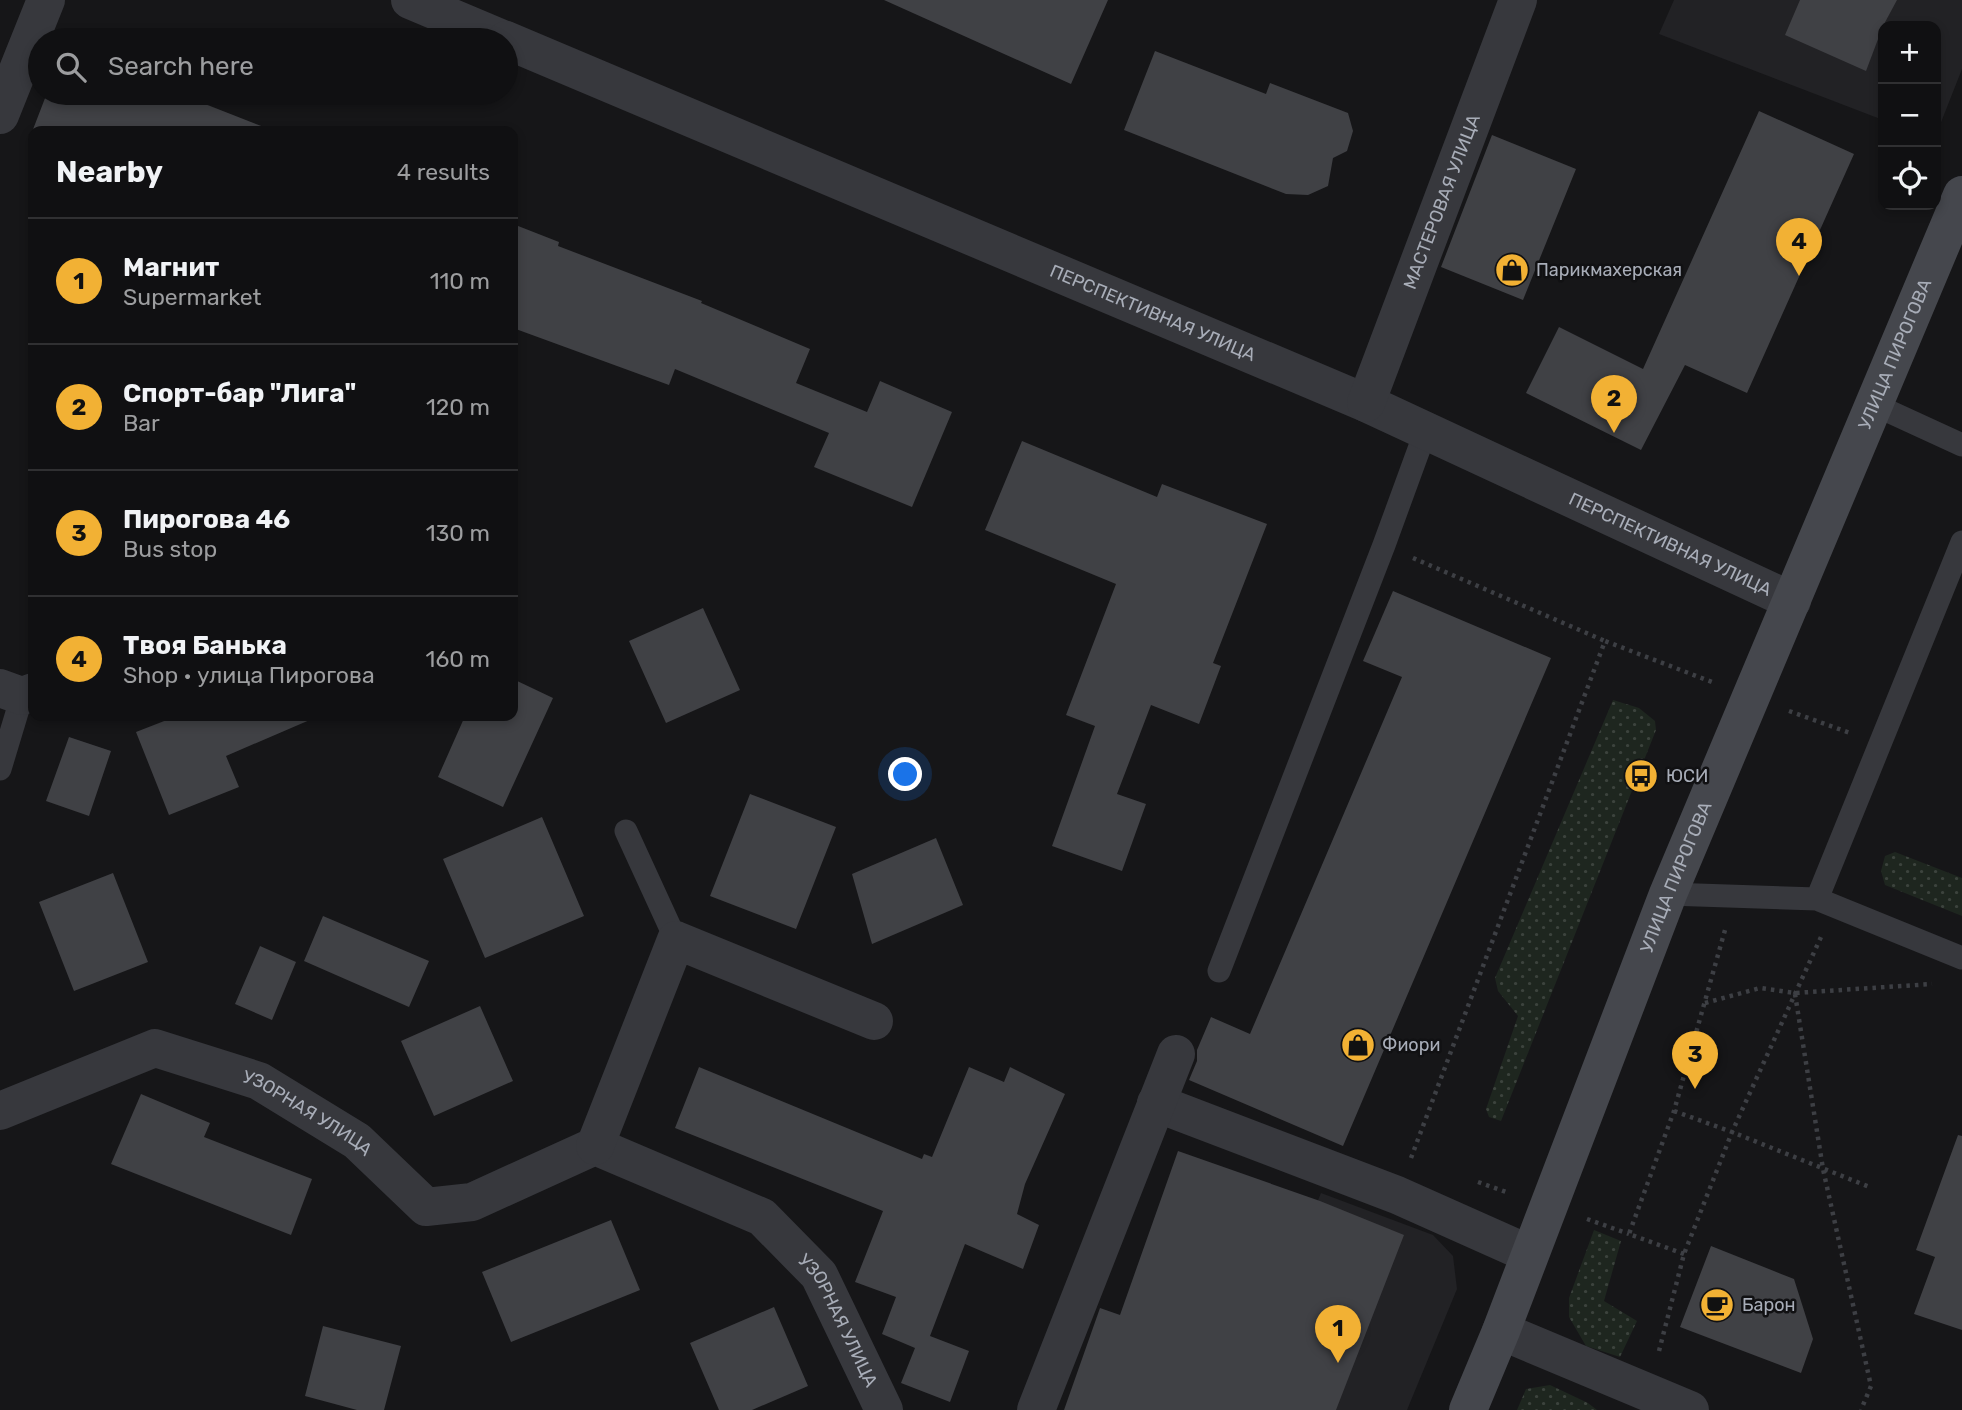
<!DOCTYPE html>
<html lang="en">
<head>
<meta charset="utf-8">
<style>
  :root { --surface:#101012; --page:#19191b; --text:#f1f3f6; --muted:#9c9d9f; --line:#303032; --accent:#f2b134 }
  body { margin:0; font-family:Rubik,sans-serif; background:var(--page); color:var(--text) }
  .controls { position:absolute; right:21px; top:21px; display:grid; overflow:hidden; border-radius:14px; box-shadow:0 4px 10px #0003 }
  .controls button { width:63px; height:63px; display:grid; place-items:center; padding:0; border:0; border-bottom:2px solid var(--line); background:var(--surface); color:var(--text); font:35px sans-serif }
  .you { position:absolute; left:906px; top:775px; width:24px; height:24px; margin:-18px; border:5px solid #fff; border-radius:50%; background:#1a73e8; box-shadow:0 0 0 10px #1a73e833 }
  .badge { display:grid; place-items:center; width:46px; height:46px; border-radius:50%; background:var(--accent); color:#111; font-size:23px; font-weight:700 }
  .pin { position:absolute; translate:-50% -58px; filter:drop-shadow(0 2px 4px #0008) }
  .pin::after { content:''; position:absolute; top:37px; width:24px; height:21px; background:inherit; clip-path:polygon(0 0,100% 0,50% 100%) }
  .list { margin:0; padding:0; list-style:none }
  h2 { display:flex; justify-content:space-between; align-items:center; height:91px; margin:0; padding:0 28px; font-size:30px }
  h2 small { font-size:23px; font-weight:400; color:var(--muted) }
  .list li { display:grid; grid-template-columns:46px 1fr auto; gap:21px; align-items:center; box-sizing:border-box; height:126px; padding:0 28px; border-top:2px solid var(--line) }
  .list b { display:block; font-size:26px; white-space:nowrap }
  .list p { margin:0; font-size:23px; white-space:nowrap; color:var(--muted) }
  .list em { font-size:23px; font-style:normal; color:var(--muted) }
  .icon { flex:none; width:38px; height:38px; fill:none; stroke:currentColor; stroke-width:2; stroke-linecap:round; stroke-linejoin:round }
  .map { position:relative; flex:none; width:1962px; height:1410px; overflow:hidden }
  .search { position:absolute; background:var(--surface); box-shadow:0 4px 10px #0003; left:28px; top:28px; width:490px; height:77px; display:flex; align-items:center; gap:18px; box-sizing:border-box; padding:0 24px; border-radius:38px; color:var(--muted); font-size:26px }
  .panel { position:absolute; background:var(--surface); box-shadow:0 4px 10px #0003; left:28px; top:126px; width:490px; height:595px; border-radius:14px }
  .map>svg:first-child { display:block }
  .built { fill:#222225 }
  .grass { fill:url(#grass-dots) }
  .building { fill:#404145 }
  .lines { fill:none; stroke-linecap:round; stroke-linejoin:round }
  .path { stroke:#3d3f44; stroke-width:4.5; stroke-dasharray:3.5 5; stroke-linecap:butt }
  .lane { stroke:#37383d; stroke-width:23 }
  .street { stroke:#37383d; stroke-width:38 }
  .secondary { stroke:#45474d; stroke-width:38 }
  .labels { text-anchor:middle; stroke-width:5; stroke-linejoin:round; paint-order:stroke }
  .street-label { font-size:18px; fill:#a8adb8; stroke:#111113 }
  .poi-label { font-size:18px; fill:#a8adb8; stroke:#111113; text-anchor:start }
</style>
</head>
<body>
<div class="map">
<svg width="1962" height="1410" viewBox="0 0 1962 1410">
  <defs>
    <pattern id="grass-dots" width="8" height="8" patternUnits="userSpaceOnUse" patternTransform="scale(1.75)"><rect width="8" height="8" fill="#1e261f"/><path d="M2 2h.1M6 6h.1" fill="none" stroke="#3c433d" stroke-width="1.8" stroke-linecap="round"/></pattern>
  </defs>
  <rect width="100%" height="100%" fill="#161618"/>
  <!-- built -->
  <path class="built" d="M1674 0H1962V69L1936 135V26H1883V120L1659 34Z
    M1321 1193 1433 1235 1453 1256 1457 1289 1407 1410H1231Z"/>
  <!-- grass -->
  <path class="grass" d="M1613 700 1639 708 1655 721 1656 730 1501 1121 1489 1117 1486 1109 1518 1016 1498 991 1495 978Z
    M1895 852 1962 878V916L1885 885 1881 871 1885 856Z
    M1594 1230 1621 1241 1604 1301 1637 1321 1620 1357 1586 1346 1569 1317V1298Z
    M1550 1385 1588 1403 1597 1410H1517L1526 1389Z"/>
  <!-- building -->
  <path class="building" d="M884 0H1108L1071 84Z
    M1800 0H1897L1883 26 1866 71 1785 35Z
    M1155 51 1266 94 1270 83 1348 113 1353 131 1347 151 1333 158 1328 186 1308 195 1286 194 1124 130Z
    M47 93H177L269 129V131L32 132Z
    M1759 111 1854 154 1747 393 1685 365 1641 450 1526 393 1559 327 1643 369Z
    M1492 135 1576 169 1523 300 1441 267Z
    M513 224 559 242 558 246 702 301 701 303 810 349 796 383 867 412 880 381 952 412 912 507 814 467 829 433 675 369 669 385 513 328Z
    M1022 441 1157 497 1162 484 1267 524 1213 663 1221 666 1199 724 1151 705 1117 794 1146 804 1122 871 1052 846 1095 726 1066 715 1116 584 985 530Z
    M1393 591 1551 658 1343 1146 1189 1080 1197 1061V1050L1211 1017 1250 1034 1402 677 1363 661Z
    M703 608 740 690 666 723 629 641Z
    M513 679 553 698 503 807 438 777 465 716H513Z
    M177 716H319L226 756 239 787 169 815 136 732Z
    M69 737 111 751 89 816 46 801Z
    M750 794 836 827 796 929 710 896Z
    M542 817 584 916 485 958 443 859Z
    M936 838 963 905 872 944 852 874Z
    M113 873 148 962 74 991 39 902Z
    M323 916 429 961 409 1007 304 961Z
    M260 946 296 962 272 1020 235 1004Z
    M480 1006 513 1081 434 1116 401 1041Z
    M699 1067 922 1159 924 1154 932 1157 969 1067 1004 1082 1010 1067 1065 1094 1025 1184 1017 1214 1039 1225 1023 1269 965 1244 930 1336 969 1351 950 1402 901 1383 915 1348 882 1334 896 1297 855 1282 883 1211 675 1128Z
    M141 1094 210 1123 204 1137 312 1179 291 1235 111 1164Z
    M1958 1135 1962 1136V1330L1914 1314 1935 1257 1916 1250Z
    M1178 1151 1320 1201 1404 1235 1336 1410H1064L1100 1308 1120 1315Z
    M611 1220 640 1290 511 1342 482 1272Z
    M1711 1246 1794 1279 1813 1339 1801 1373 1680 1327Z
    M774 1307 808 1386 752 1410H719L690 1343Z
    M323 1326 401 1346 384 1410H357L305 1396Z"/>
  <g class="lines">
    <!-- path -->
    <path class="path" d="M1413 558 1605 641
      M1789 711 1850 733
      M1795 994 1823 1169 1871 1386 1861 1410
      M1705 1003 1760 988 1795 993 1932 984
      M1674 1111 1732 1132 1872 1188
      M1411 1158 1605 641 1712 682
      M1478 1182 1509 1193
      M1587 1219 1629 1234
      M1684 1254 1629 1234 1674 1111 1725 930
      M1659 1351 1684 1254 1732 1132 1821 937"/>
    <!-- lane -->
    <path class="lane" d="M1875 405 1962 445
      M0 769 22 696
      M626 831 676 940
      M1668 894 1817 899 1962 958
      M1817 899 1962 542
      M1219 971 1384 545 1426 430"/>
    <!-- street -->
    <g class="street">
      <path d="M410 0 505 40"/>
      <path id="s1" d="M506 40 1366 403 1792 601"/>
      <path d="M0 115 46 0"/>
      <path id="s2" d="M1366 403 1518 0"/>
      <path d="M0 688 22 696 33 692"/>
      <path d="M1156 1103 1397 1195 1529 1254"/>
      <path id="s3" d="M0 1111 155 1048 259 1081 357 1141 426 1207 472 1202 595 1146 762 1217 819 1275 884 1410"/>
      <path d="M595 1146 676 940 874 1021"/>
      <path d="M1501 1331 1690 1410"/>
      <path d="M1036 1410 1176 1054"/>
    </g>
    <!-- secondary -->
    <path class="secondary" id="s4" d="M1468 1410 1501 1331 1668 894 1962 195"/>
  </g>
  <!-- icons -->
  <defs>
    <g id="shop-disc" transform="scale(1.75)"><circle r="9.5" fill="#f2b134" stroke="#111113"/><path d="M-5-2.5h2.3a2.7 3.5 0 0 1 5.4 0H5L5.5 6h-11ZM-1.5-2.5h3a1.5 2.3 0 0 0-3 0Z" fill="#111"/></g>
    <g id="bus-disc" transform="scale(1.75)"><circle r="9.5" fill="#f2b134" stroke="#111113"/><path d="M-5-6H5V4H4V6H2V4H-2V6H-4V4H-5ZM-3.5-4V0h7V-4ZM-3.5 1.2v1.5H-2V1.2ZM2 1.2v1.5H3.5V1.2Z" fill="#111"/></g>
    <g id="cafe-disc" transform="scale(1.75)"><circle r="9.5" fill="#f2b134" stroke="#111113"/><path d="M-5.5-4.5H6V0H3Q3 3.5 0 3.5H-2.5Q-5.5 3.5-5.5 0ZM3-3.2v2h1.7v-2ZM-6 4.5H4V6H-6Z" fill="#111"/></g>
  </defs>
  <g fill-rule="evenodd">
    <use href="#shop-disc" x="1512" y="270"/>
    <use href="#bus-disc" x="1641" y="776"/>
    <use href="#shop-disc" x="1358" y="1045"/>
    <use href="#cafe-disc" x="1717" y="1305"/>
  </g>
  <g class="labels">
    <!-- street labels -->
    <g class="street-label">
      <text dy="6" stroke="none"><textPath href="#s2" startOffset="215">МАСТЕРОВАЯ УЛИЦА</textPath></text>
      <text dy="6" stroke="none"><textPath href="#s1" startOffset="702">ПЕРСПЕКТИВНАЯ УЛИЦА</textPath></text>
      <text dy="6" stroke="none"><textPath href="#s4" startOffset="1139">УЛИЦА ПИРОГОВА</textPath></text>
      <text dy="6" stroke="none"><textPath href="#s1" startOffset="1269">ПЕРСПЕКТИВНАЯ УЛИЦА</textPath></text>
      <text dy="6" stroke="none"><textPath href="#s4" startOffset="572">УЛИЦА ПИРОГОВА</textPath></text>
      <text dy="6" stroke="none"><textPath href="#s3" startOffset="334">УЗОРНАЯ УЛИЦА</textPath></text>
      <text dy="6" stroke="none"><textPath href="#s3" startOffset="980">УЗОРНАЯ УЛИЦА</textPath></text>
    </g>
    <!-- poi labels -->
    <g class="poi-label">
      <text x="1536" y="276">Парикмахерская</text>
      <text x="1666" y="782">ЮСИ</text>
      <text x="1382" y="1051">Фиори</text>
      <text x="1742" y="1311">Барон</text>
    </g>
  </g>
</svg>
<div class="controls">
<button>+</button>
<button>−</button>
<button><svg class="icon" aria-label="locate" viewBox="0 0 24 24"><circle cx="12" cy="12" r="6"/><path d="M12 2v4M12 18v4M2 12h4M18 12h4"/></svg></button>
</div>
<div class="you"></div>
<div class="pin badge" style="left:1338px;top:1363px">1</div>
<div class="pin badge" style="left:1614px;top:433px">2</div>
<div class="pin badge" style="left:1695px;top:1089px">3</div>
<div class="pin badge" style="left:1799px;top:276px">4</div>
<div class="search"><svg class="icon" aria-label="search" viewBox="0 0 24 24"><circle cx="10" cy="10" r="6"/><path d="M15 15l6 6"/></svg>Search here</div>
<section class="panel">
<h2>Nearby<small>4 results</small></h2>
<ul class="list">
<li><span class="badge">1</span><div><b>Магнит</b><p>Supermarket</p></div><em>110 m</em></li>
<li><span class="badge">2</span><div><b>Спорт-бар &quot;Лига&quot;</b><p>Bar</p></div><em>120 m</em></li>
<li><span class="badge">3</span><div><b>Пирогова 46</b><p>Bus stop</p></div><em>130 m</em></li>
<li><span class="badge">4</span><div><b>Твоя Банька</b><p>Shop · улица Пирогова</p></div><em>160 m</em></li>
</ul>
</section>
</div>
</body>
</html>
